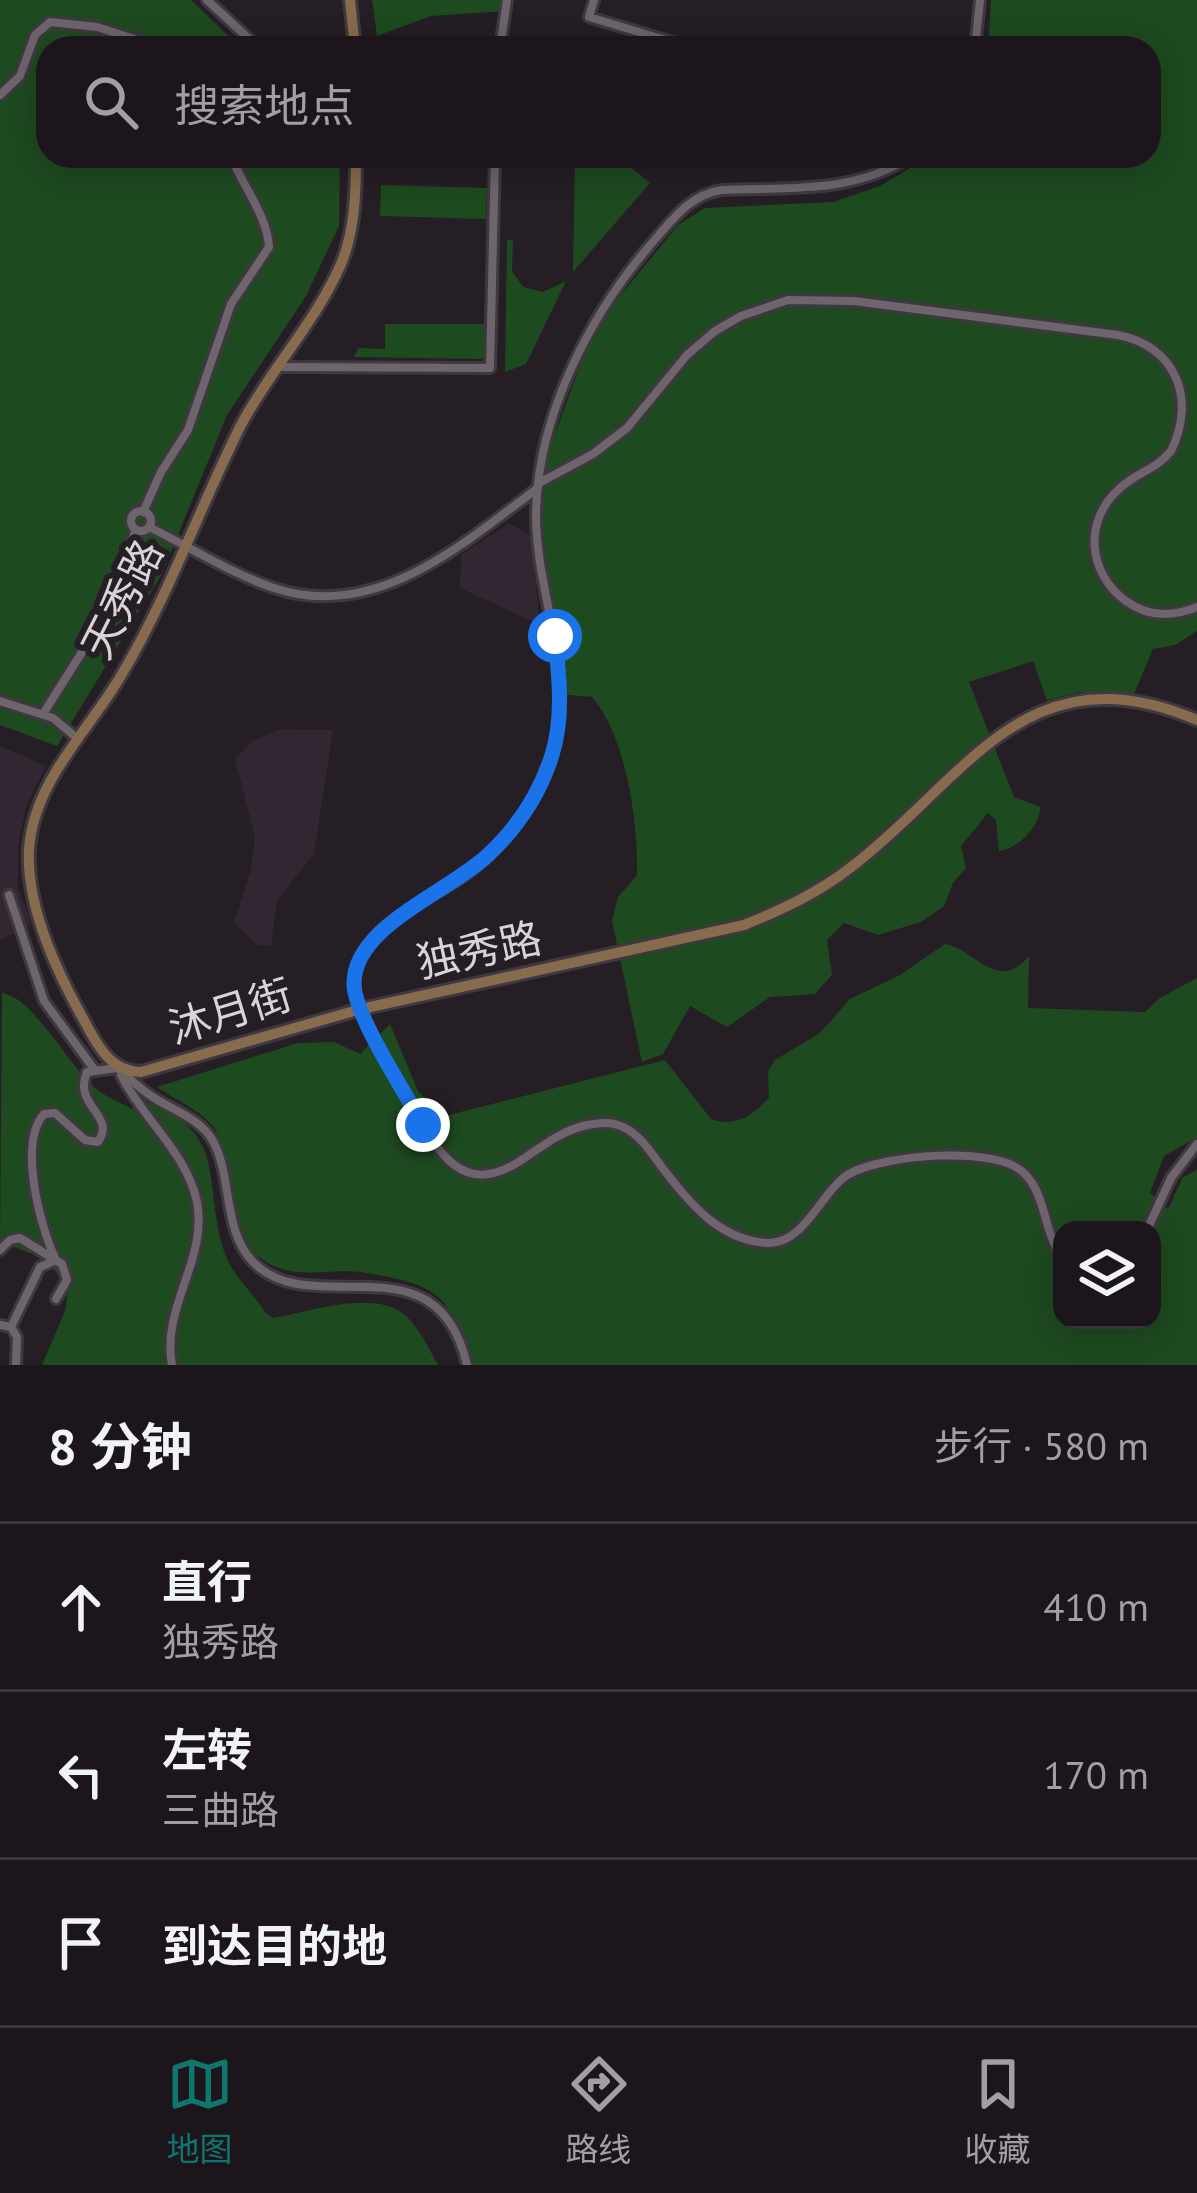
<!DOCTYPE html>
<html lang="zh">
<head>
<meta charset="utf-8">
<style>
  :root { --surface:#1c161c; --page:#292329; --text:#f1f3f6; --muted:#a09fa3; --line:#3a353b; --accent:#0f766e }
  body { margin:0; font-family:"PT Sans","Noto Sans SC",sans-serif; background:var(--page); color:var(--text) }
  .controls { position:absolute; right:36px; bottom:36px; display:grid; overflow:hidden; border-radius:24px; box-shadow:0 6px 30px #0003 }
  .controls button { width:108px; height:108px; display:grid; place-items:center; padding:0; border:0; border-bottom:3px solid var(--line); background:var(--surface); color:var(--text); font:60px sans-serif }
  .stop { position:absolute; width:36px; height:36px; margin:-27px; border:9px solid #1a73e8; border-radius:50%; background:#fff }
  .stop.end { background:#1a73e8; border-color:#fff; box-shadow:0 3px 12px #0008 }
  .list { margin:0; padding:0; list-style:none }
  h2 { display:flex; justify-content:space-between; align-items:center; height:156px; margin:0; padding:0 48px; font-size:51px }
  h2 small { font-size:39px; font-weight:400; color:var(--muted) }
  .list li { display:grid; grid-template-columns:78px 1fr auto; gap:36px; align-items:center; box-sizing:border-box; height:168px; padding:0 48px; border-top:3px solid var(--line) }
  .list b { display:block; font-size:45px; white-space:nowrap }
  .list p { margin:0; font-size:39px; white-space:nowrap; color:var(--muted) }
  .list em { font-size:39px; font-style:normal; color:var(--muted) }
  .icon { flex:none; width:66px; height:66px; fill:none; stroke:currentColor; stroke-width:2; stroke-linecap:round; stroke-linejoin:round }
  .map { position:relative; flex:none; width:1197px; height:1365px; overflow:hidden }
  .search { position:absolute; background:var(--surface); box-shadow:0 6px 30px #0003; left:36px; right:36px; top:36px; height:132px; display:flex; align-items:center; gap:30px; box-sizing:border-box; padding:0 42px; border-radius:36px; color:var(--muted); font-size:45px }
  .sheet { height:660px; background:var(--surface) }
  nav { display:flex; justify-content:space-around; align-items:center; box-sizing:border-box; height:168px; border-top:3px solid var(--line); background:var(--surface); font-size:33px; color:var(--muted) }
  nav a { display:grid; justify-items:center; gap:6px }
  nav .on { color:var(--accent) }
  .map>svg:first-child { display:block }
  .built { fill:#312631 }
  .green { fill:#1e4a20; fill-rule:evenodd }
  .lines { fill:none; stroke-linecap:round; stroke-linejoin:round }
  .street-casing { stroke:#3e393e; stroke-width:14 }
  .secondary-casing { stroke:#3e393e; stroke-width:16 }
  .street { stroke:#6d646c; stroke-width:8 }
  .secondary { stroke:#866b4e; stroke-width:10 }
  .route { stroke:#1a73e8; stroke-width:15 }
  .labels { text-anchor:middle; stroke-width:12; stroke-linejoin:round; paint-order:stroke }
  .street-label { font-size:42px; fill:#d8d3d7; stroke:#251e25 }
</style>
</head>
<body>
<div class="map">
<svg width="1197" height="1365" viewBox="0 0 1197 1365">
  <rect width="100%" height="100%" fill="#251e25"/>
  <!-- built -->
  <path class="built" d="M509 523 531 536 540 625 460 588 461 555Z
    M281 729 333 730 314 854 277 900 271 946 256 945 234 922 251 870 255 838 235 759 254 740Z
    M0 746 46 766 26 807 18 845V887L32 925 0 940Z"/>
  <!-- green -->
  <path class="green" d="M0 0H191L241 48H48V156H340L339 226 306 296 227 415 162 574 57 746 0 725Z
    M372 0H507L505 11 431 16 377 36Z
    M991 0H1197V631L1175 645 1153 649 1134 694 1080 692 1047 700 1033 661 969 682 1014 797 1041 807C1038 828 1019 848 999 851L996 820 988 813 961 846 966 868 953 883 944 906 921 922 878 935 844 923 827 940 832 975 815 994 770 997 727 1027 690 1006 663 1054 642 1062 612 921 618 897 637 875C638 823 627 738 592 697L558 694 532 544 539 478 585 352 607 312 678 225 705 208 833 202 880 186 930 156H1149V48H988Z
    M575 156H617L650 183 573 272Z
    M381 185 487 188 486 219 380 216Z
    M507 240H513L512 271 523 287 543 292 566 281 526 364 505 372Z
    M385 324H487L486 355 481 359 354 357 358 348 385 349Z
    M945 944C975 949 998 994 1029 956L1028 1008 1145 1012 1160 998 1197 978V1137L1164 1156 1150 1193 1168 1209 1183 1177 1197 1170V1365H468C454 1309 448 1289 389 1277 373 1274 359 1271 343 1271 314 1272 288 1277 263 1260 225 1234 236 1168 216 1131 204 1111 175 1100 157 1087L298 1043 334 1042 360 1054 390 1024 418 1091 445 1116 665 1060 711 1119C736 1128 753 1115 769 1098L768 1071 775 1060 820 1033 850 999 900 975ZM1062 1230H1152V1320H1062Z
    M2 993C32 997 66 1060 90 1083 101 1095 117 1101 132 1109L140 1100C230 1130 202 1179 224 1251 231 1271 242 1282 255 1298 262 1306 263 1312 273 1318 308 1312 376 1288 406 1316 420 1329 429 1349 438 1365H42L65 1311 68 1288 46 1259 0 1242Z"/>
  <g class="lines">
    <!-- street casing -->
    <g class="street-casing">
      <path id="street" d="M207 0 259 48
        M594 0 589 17 692 48
        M500 48 507 0
        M975 48 980 0
        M0 95 20 76 35 35 50 22 97 27 162 48
        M912 156C854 194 789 187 722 190 693 194 676 215 658 236 592 310 537 414 536 515 536 585 567 652 559 723 552 781 517 833 473 869 431 903 347 927 355 994 366 1030 391 1066 409 1099 435 1148 461 1202 523 1159 544 1145 561 1131 587 1125 599 1123 611 1121 623 1127 639 1134 650 1151 661 1166 688 1201 719 1241 768 1243 805 1244 821 1191 849 1174 882 1155 997 1144 1025 1174 1047 1197 1043 1232 1062 1256
        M279 367 490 368 495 156
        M539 483 593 454 627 428 687 355 715 331 741 316 788 300 854 301 1118 335C1175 346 1197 398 1171 451 1157 469 1135 473 1119 489 1083 521 1088 574 1126 601 1148 617 1173 617 1197 607
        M131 521a10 10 0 1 1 20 0a10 10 0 1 1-20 0Z
        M143 512 161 472 188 430 231 304 269 247C267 215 243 187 231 156
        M149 527C190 547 230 573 274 588 376 622 461 545 538 488
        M0 701 53 718 78 739
        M43 714 101 622 136 530
        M9 895 44 1001 94 1069
        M119 1069C128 1077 137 1086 147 1093 168 1109 200 1117 213 1141 233 1178 222 1231 254 1263 313 1322 437 1234 467 1365
        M121 1075C142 1118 187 1153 197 1202 208 1260 161 1307 172 1365
        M1147 1230 1171 1178 1197 1144
        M0 1250 10 1240 20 1238 62 1264 67 1280 56 1299
        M0 1325 11 1327 17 1337 16 1365
        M11 1327 40 1267 56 1260C40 1227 18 1143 44 1114L55 1113 85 1140 98 1142C117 1115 72 1106 87 1072L118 1068"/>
    </g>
    <!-- secondary casing -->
    <g class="secondary-casing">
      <path id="secondary" d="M350 0 355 48
        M356 156C356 191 355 231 341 264 316 322 269 371 240 427 199 509 169 595 122 674 89 731 34 780 29 849 26 904 54 966 80 1013 95 1040 107 1071 141 1072L361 1009 744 925C781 910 818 893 850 868 966 780 1025 647 1197 720"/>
    </g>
    <!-- street -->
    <use href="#street" class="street"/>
    <!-- secondary -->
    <use href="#secondary" class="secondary"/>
  </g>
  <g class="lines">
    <!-- route -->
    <path class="route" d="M423 1125C406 1094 355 1016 354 985 352 927 449 892 488 855 517 828 540 793 552 755 564 716 559 676 555 636"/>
  </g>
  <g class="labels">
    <!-- street labels -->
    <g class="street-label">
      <text transform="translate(122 599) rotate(-63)" y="15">天秀路</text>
      <text transform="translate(479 950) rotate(-12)" y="15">独秀路</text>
      <text transform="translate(230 1011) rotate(-17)" y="15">沐月街</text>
    </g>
  </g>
</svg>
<div class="controls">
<button><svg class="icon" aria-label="layers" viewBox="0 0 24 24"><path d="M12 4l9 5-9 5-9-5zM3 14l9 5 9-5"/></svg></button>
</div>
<div class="stop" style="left:555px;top:636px"></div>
<div class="stop end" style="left:423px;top:1125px"></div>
<div class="search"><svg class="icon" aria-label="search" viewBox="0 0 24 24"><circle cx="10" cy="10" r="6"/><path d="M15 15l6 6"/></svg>搜索地点</div>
</div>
<section class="sheet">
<h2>8 分钟<small>步行 · 580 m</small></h2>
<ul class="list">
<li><svg class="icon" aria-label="ahead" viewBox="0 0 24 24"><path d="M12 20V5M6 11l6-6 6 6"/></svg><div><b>直行</b><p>独秀路</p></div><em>410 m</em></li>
<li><svg class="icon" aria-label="left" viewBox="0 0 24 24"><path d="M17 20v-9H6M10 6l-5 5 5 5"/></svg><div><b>左转</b><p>三曲路</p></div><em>170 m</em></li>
<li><svg class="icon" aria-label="arrive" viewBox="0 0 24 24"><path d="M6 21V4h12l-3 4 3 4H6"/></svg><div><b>到达目的地</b></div></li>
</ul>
</section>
<nav>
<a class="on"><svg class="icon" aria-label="map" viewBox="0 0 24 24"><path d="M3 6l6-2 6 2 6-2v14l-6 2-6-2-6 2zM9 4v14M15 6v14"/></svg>地图</a>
<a><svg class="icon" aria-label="directions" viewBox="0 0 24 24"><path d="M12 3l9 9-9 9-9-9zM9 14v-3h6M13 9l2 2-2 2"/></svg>路线</a>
<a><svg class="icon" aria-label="saved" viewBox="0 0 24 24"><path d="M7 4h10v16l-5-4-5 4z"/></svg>收藏</a>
</nav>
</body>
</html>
